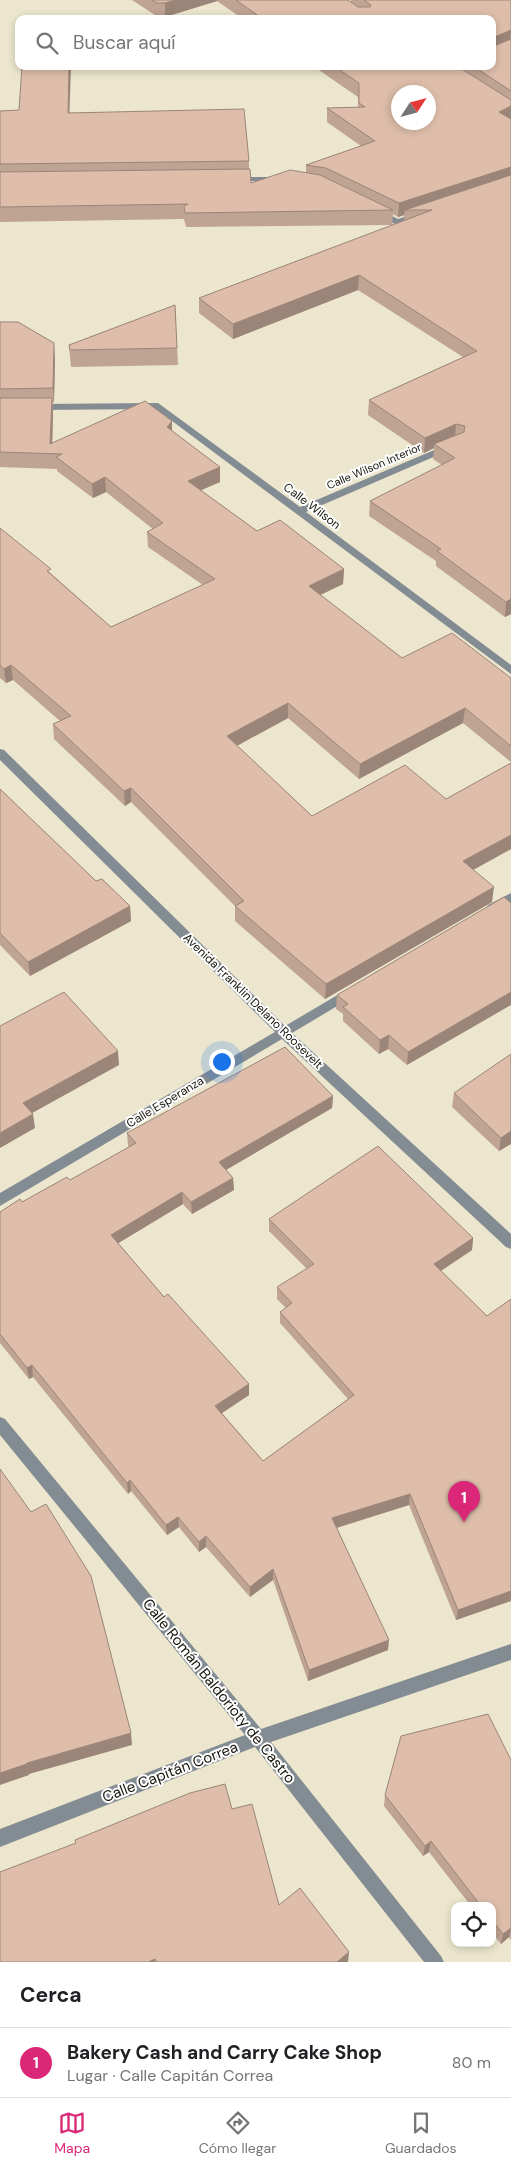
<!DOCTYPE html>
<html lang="es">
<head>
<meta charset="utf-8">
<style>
  :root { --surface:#fff; --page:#f6f6f6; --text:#202124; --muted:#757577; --line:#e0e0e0; --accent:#db2777 }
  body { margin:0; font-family:"DM Sans",sans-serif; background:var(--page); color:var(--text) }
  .controls { position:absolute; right:15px; bottom:15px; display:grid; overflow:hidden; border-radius:10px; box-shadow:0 2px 8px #0003 }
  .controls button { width:45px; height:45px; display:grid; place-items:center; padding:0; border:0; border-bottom:1px solid var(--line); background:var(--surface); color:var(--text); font:25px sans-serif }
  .compass { position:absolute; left:391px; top:85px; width:45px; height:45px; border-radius:50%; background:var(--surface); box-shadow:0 2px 8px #0003; rotate:54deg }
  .you { position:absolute; left:221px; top:1061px; width:18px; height:18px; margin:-12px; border:4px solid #fff; border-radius:50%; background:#1a73e8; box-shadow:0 0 0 8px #1a73e833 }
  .badge { display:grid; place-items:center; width:32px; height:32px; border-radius:50%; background:var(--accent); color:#fff; font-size:16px; font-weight:700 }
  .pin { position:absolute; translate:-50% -41px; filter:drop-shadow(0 1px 2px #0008) }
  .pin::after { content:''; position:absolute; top:26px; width:18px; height:15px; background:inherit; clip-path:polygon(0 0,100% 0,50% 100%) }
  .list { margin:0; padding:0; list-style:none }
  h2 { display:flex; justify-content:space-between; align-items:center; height:65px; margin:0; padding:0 20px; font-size:21px }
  h2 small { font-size:16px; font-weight:400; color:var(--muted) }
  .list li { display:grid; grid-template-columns:32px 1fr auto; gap:15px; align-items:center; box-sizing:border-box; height:70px; padding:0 20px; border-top:1px solid var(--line) }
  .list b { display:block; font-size:19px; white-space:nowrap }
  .list p { margin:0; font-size:16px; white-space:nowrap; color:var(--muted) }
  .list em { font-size:16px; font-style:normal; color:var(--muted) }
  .icon { flex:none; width:28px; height:28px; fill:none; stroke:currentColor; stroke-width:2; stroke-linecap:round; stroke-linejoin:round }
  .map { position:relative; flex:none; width:511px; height:1962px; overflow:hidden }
  .search { position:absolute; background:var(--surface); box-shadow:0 2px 8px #0003; left:15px; right:15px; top:15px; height:55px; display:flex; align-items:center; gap:12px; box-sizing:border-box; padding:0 18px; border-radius:10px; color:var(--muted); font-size:19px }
  .sheet { height:135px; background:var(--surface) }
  nav { display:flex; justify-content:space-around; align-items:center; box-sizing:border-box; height:70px; border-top:1px solid var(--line); background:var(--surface); font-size:14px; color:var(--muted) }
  nav a { display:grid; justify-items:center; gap:2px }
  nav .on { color:var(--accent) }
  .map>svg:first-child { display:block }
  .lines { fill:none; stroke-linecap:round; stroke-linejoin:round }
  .minor { fill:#848c93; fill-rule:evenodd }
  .wall { fill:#bfa393 }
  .shaded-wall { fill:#9b8578 }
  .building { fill:#debeab; stroke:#9b8578; fill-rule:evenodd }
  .labels { text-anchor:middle; stroke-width:4; stroke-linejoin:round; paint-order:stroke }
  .far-street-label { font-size:11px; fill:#17150c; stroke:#fff }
  .street-label { font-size:12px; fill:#17150c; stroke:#fff }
  .near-street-label { font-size:15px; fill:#17150c; stroke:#fff }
</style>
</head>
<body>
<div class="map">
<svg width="511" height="1962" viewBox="0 0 511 1962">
  <rect width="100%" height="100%" fill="#ebe6cd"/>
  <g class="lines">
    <!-- minor -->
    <path class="minor" d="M230 177H278L282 179 278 181H233L229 179Z
      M374 210H380L398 219 419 212 423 215 397 225 374 214Z
      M158 403 300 507 446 445H452V449L306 512 511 665V674L156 409 37 410 32 407 37 404Z
      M0 749 4 750 285 1026 346 990H354L356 993 354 996 292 1033 511 1234V1249L506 1247 282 1039 0 1206V1193L275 1032 0 760Z
      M511 893V903L496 911H488L486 908 488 905Z
      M0 1417 5 1419 261 1729 511 1644V1660L271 1742 441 1956 444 1962H424L255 1747 0 1847V1829L245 1735 0 1435Z"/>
  </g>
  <!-- wall -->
  <path class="wall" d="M132 0H348L351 2V0H511V614L505 617 436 566V561L369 516 370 501 442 465 433 459 434 448 424 453 368 415 369 400 463 357 358 290 233 339 199 313V298L404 221V215L398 217 393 214 392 225 186 227 184 219 0 222V111L69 113 249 161V169L251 183 306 173V165L361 146 327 122V108L358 107V97L313 66H459L458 67 463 70 464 66H492V19H243L217 1 165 17H158Z
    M175 305 178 365 71 367 69 345Z
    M0 322 55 358 54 402H53V412L52 443 172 421V431L220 482 200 490 257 531 344 569 343 584 320 595 402 658 511 678V762L463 723 359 779 288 718 237 746 312 816 446 799 511 763V849L473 870 492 902 325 999 235 921V906L131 802 125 806 54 739 53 724 60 721 13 680 6 683 0 678V528L111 627 203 585 148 547 147 532 153 529 106 492 93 498 57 471V469L0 467Z
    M0 789 96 881 130 906 131 921 30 976 0 945Z
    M504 897 407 1065 388 1049 379 1054 343 1021V1014L336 1009 337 995Z
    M454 1093 511 1144 499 1151 452 1107Z
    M333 1096 332 1108 226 1170 233 1178 234 1190 192 1214 183 1204 118 1243 249 1395 222 1413 263 1461 348 1399 280 1323V1312L286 1308 277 1299V1287L307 1269 269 1231V1219L473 1238 472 1250 441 1271 487 1316 511 1299V1601L456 1620 409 1505 337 1528 388 1650 308 1681 273 1580 250 1597 206 1547 199 1552 179 1527 167 1535 131 1491 128 1494 33 1377 29 1379 0 1343V1212L70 1180 129 1147 128 1145 127 1133Z
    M511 1760V1940L509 1937 501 1944 492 1933V1906H471L429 1852 423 1856 384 1806 385 1795Z"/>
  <!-- shaded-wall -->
  <path class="shaded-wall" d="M176 0H217V1L165 17V3Z
    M511 30 510 43 492 51V38Z
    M69 66H71L69 127 68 113Z
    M511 106V119L499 112Z
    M511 167V181L405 210 404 215 398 217 399 203Z
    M359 275 358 290 233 339V324Z
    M54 343 55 358 54 402 53 388Z
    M52 398 53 412 52 454 50 444Z
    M172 421V435L167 427Z
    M456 424 455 439 434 444V448L424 453 425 438Z
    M220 467V482L188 496V481Z
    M105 477 106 492 93 498 92 484Z
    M344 569 343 584 308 601 309 586Z
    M511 599V614L505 617 506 602Z
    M11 665 13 680 6 683 4 669Z
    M288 703V718L227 751V736Z
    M465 708 463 723 359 779 360 764Z
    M131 788V802L125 806 124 791Z
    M511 835V849L462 876 463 861Z
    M494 887 492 902 325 999 326 984Z
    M130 906 131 921 30 976 28 962Z
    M511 992V1005L407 1065 408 1052Z
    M389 1035 388 1049 379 1054 380 1040Z
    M118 1051 119 1065 25 1117 23 1103Z
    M333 1096 332 1108 219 1174V1162Z
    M33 1114 35 1128 0 1148V1133Z
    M511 1131V1144L499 1151 501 1138Z
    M233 1178 234 1190 192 1214 191 1202Z
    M182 1192 183 1204 112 1247 111 1235Z
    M473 1238 472 1250 433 1276 434 1264Z
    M32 1365 33 1377 29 1379 27 1368Z
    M249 1384V1395L216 1417 215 1406Z
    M130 1480 131 1491 128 1494 127 1483Z
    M410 1494 409 1505 332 1529V1518Z
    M178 1517 179 1527 167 1535 166 1525Z
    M206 1536V1547L199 1552V1542Z
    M273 1569V1580L250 1597V1587Z
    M511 1591V1601L456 1620 458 1610Z
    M389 1640 388 1650 308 1681 309 1670Z
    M131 1733 132 1745 29 1774V1775L0 1785V1773L27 1763Z
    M431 1841 429 1852 423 1856 425 1846Z
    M511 1928 509 1937 501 1944 503 1934Z
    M349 1952 348 1962H337Z
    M155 1959 156 1962H148Z"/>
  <!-- building -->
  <path class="building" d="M152 0H176L165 3H157Z
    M236 0H348L358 7H370L371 5 364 0H511V30L492 38V39V19H263Z
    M511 39V91L473 66H492V45L494 46Z
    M22 66H69L68 113 244 109 249 161 0 164V111L19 110Z
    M334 66H457L511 100V106L499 112 511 119V167L399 203 326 168 306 165 375 141 327 108 365 107 359 103V83ZM398 92H428V122H398Z
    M250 169 251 183 290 170 320 175 393 210 185 213 184 206 188 204 0 207V172Z
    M511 175V599L506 602 437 551 441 549 370 501 455 458 434 444 464 432 465 426 456 424 425 438 369 400 477 351 359 275 233 324 199 298 432 210H405Z
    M175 305 177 348 70 350 69 345Z
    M0 322H18L54 343 53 388 0 389Z
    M0 398H52L50 444 145 401 172 421 167 427 220 467 188 481 257 531 280 520 344 569 309 586 402 658 452 633 511 678V746L465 708 360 764 288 703 227 736 312 816 405 765 446 799 511 763V835L463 861 494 887 326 984 235 906 244 901 131 788 124 791 53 724 71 716 11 665 4 669 0 665V528L51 569 47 571 111 627 215 579 147 532 163 523 105 477 92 484 56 457 62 454 0 452Z
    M0 789 96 881 102 879 130 906 28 962 0 933Z
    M504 897 511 903V992L408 1052 389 1035 380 1040 343 1007 348 1004 337 995Z
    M64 992 118 1051 23 1103 33 1114 0 1133V1026Z
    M285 1047 333 1096 219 1162 233 1178 191 1202 182 1192 111 1235 164 1297 168 1294 249 1384 215 1406 263 1461 354 1395 280 1312 292 1303 277 1287 314 1264 269 1219 378 1146 473 1238 434 1264 487 1316 511 1299V1591L458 1610 410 1494 332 1518 389 1640 309 1670 273 1569 250 1587 206 1536 199 1542 178 1517 166 1525 130 1480 127 1483 32 1365 27 1368 0 1334V1212L20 1199 22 1202 67 1177 70 1180 136 1143 127 1133Z
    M511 1054V1131L501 1138 454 1093Z
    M0 1469 31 1512 46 1504 91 1576 131 1733 27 1763V1764L0 1773Z
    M488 1714 511 1760V1928L503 1934 492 1920V1906H481L431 1841 425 1846 385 1795 401 1736Z
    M225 1784 232 1809 252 1804 279 1905 300 1888 349 1952 337 1962H157L155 1959 148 1962H0V1872L76 1843 75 1840 190 1793Z"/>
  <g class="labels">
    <!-- far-street labels -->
    <g class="far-street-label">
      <text transform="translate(374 466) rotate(-23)" y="4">Calle Wilson Interior</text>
    </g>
    <!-- street labels -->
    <g class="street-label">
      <text transform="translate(312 506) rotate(37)" y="4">Calle Wilson</text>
      <text transform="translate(253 1001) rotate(44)" y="4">Avenida Franklin Delano Roosevelt</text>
      <text transform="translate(165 1102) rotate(-31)" y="4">Calle Esperanza</text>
    </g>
    <!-- near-street labels -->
    <g class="near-street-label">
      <text transform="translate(219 1691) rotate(51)" y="5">Calle Román Baldorioty de Castro</text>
      <text transform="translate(170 1772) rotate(-21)" y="5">Calle Capitán Correa</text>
    </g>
  </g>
</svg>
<div class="controls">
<button><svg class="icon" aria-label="locate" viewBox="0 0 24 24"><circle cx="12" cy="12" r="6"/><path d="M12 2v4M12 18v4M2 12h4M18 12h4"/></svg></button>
</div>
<svg class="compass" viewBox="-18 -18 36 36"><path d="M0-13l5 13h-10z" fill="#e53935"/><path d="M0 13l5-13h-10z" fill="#757577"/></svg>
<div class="you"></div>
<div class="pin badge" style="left:464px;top:1522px">1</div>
<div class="search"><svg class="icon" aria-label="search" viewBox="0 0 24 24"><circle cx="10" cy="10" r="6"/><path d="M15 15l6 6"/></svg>Buscar aquí</div>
</div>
<section class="sheet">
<h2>Cerca<small></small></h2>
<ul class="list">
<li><span class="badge">1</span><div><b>Bakery Cash and Carry Cake Shop</b><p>Lugar · Calle Capitán Correa</p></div><em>80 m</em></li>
</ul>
</section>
<nav>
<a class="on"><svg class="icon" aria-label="map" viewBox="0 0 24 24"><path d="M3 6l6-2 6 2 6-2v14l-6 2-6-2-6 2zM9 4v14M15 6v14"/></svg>Mapa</a>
<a><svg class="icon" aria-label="directions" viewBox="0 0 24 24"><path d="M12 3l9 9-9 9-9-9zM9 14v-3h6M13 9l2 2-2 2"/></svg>Cómo llegar</a>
<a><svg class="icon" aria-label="saved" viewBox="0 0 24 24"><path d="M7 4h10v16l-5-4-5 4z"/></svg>Guardados</a>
</nav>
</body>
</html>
